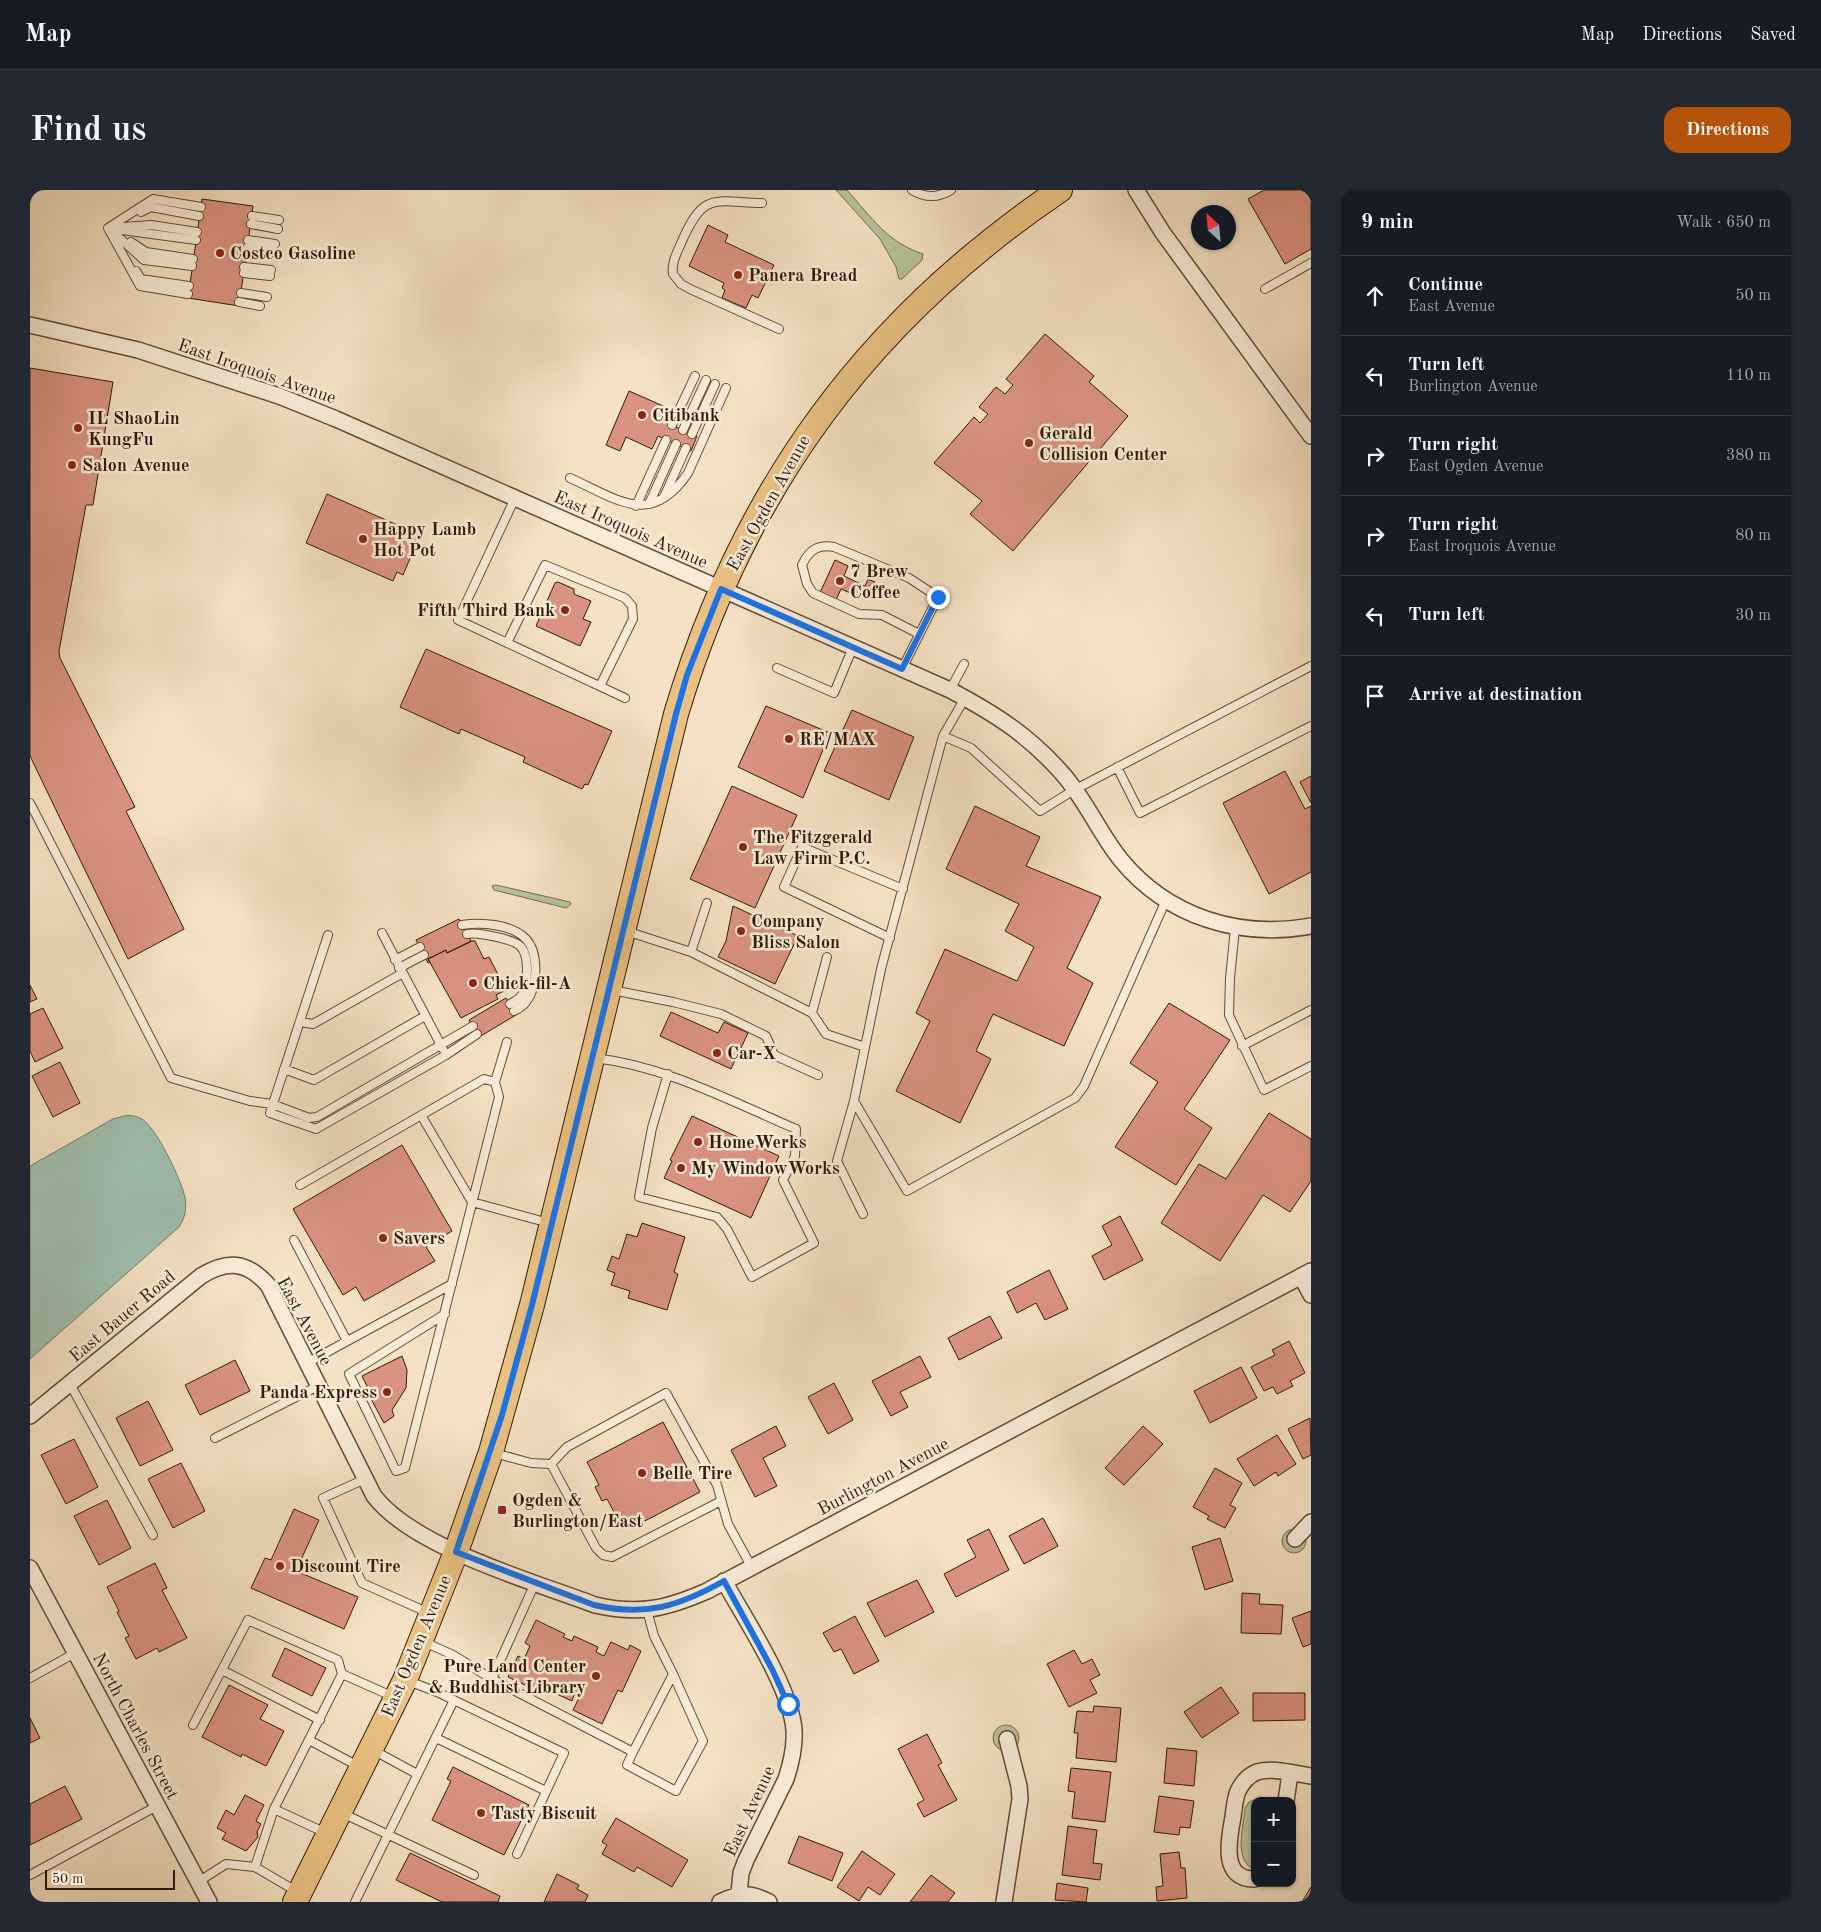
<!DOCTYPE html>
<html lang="en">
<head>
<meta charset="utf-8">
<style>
  :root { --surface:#171b24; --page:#242831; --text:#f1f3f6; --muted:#9ea1a6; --line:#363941; --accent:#b45309 }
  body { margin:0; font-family:"Old Standard TT",serif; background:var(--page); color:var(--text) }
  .controls { position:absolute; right:15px; bottom:15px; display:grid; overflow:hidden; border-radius:10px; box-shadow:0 1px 4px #0004 }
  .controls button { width:45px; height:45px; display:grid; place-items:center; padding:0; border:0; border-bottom:1px solid var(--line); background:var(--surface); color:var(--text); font:25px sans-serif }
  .compass { position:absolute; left:1161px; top:15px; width:45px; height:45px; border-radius:50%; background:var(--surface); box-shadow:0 1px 4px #0004; rotate:334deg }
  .scale { position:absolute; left:15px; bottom:12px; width:130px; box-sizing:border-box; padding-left:5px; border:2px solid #331907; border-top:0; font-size:14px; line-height:18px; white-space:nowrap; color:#331907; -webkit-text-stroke:4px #f8ecd9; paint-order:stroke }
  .stop { position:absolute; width:15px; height:15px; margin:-11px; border:4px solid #1a73e8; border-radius:50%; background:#fff }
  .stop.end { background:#1a73e8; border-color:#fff; box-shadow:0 1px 5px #0008 }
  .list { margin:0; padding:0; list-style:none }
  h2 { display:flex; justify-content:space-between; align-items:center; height:65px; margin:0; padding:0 20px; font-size:21px }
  h2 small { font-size:16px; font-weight:400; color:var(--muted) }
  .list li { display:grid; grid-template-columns:32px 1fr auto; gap:15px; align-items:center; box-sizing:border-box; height:80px; padding:0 20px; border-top:1px solid var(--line) }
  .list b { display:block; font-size:19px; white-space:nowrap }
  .list p { margin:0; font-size:16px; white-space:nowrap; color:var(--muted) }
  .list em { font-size:16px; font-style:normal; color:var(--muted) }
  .icon { flex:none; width:28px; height:28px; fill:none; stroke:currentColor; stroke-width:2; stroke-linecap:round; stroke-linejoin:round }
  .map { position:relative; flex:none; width:1281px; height:1712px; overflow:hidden; border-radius:15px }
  header { display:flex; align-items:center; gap:30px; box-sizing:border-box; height:70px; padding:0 25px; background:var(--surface); border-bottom:1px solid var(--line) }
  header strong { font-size:24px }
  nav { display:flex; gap:28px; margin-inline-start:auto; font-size:18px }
  .intro { display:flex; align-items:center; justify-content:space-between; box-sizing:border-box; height:120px; padding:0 30px }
  h1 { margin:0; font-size:35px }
  .button { padding:12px 22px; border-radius:15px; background:var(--accent); color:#fff; font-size:18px; font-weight:700 }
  main { display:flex; gap:30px; padding:0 30px }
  aside { flex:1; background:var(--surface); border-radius:15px; box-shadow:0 1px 4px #0004 }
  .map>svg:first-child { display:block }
  .green { fill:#b6c499; stroke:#746e50 }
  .water { fill:#9dbfae; stroke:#737d6b }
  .building { fill:#db9381; stroke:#331907 }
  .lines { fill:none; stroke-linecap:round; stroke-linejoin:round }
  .lane-casing { stroke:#644b36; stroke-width:10 }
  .street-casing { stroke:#644b36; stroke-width:18 }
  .primary-casing { stroke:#331907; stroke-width:26 }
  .lane { stroke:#f8ecd9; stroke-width:8 }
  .street { stroke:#f8ecd9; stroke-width:15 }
  .primary { stroke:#eac182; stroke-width:24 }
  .route { stroke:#1a73e8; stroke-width:6 }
  .poi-dot { fill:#8f2418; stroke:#f8ecd9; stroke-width:2 }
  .labels { text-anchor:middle; stroke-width:5; stroke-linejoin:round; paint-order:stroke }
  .poi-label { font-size:18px; font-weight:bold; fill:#331907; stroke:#f8ecd9; text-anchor:start }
  .street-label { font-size:18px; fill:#331907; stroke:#f8ecd9 }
</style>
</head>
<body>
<header>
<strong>Map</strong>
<nav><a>Map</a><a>Directions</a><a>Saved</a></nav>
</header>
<div class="intro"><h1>Find us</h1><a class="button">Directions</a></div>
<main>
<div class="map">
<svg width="1281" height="1712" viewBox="0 0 1281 1712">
  <rect width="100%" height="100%" fill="#f5e2c4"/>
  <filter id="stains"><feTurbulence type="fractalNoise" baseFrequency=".004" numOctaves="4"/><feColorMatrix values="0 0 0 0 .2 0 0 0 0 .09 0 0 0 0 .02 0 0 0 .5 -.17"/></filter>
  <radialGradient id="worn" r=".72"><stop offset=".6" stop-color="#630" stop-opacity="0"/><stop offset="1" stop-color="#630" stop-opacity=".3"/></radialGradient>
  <!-- green -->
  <path class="green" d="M806 0H817C842 28 857 52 893 64L892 70 872 89H869L866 77 850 49Z
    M466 695 540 712 541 714 536 718 464 700 462 696Z
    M1252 1351a12 12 0 1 1 24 0a12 12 0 1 1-24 0Z
    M963 1548a13 13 0 1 1 26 0a13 13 0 1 1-26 0Z
    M1231 1607 1239 1611H1225V1678L1223 1679C1203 1668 1214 1636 1215 1618L1219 1612Z"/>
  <!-- water -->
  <path class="water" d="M98 925C102 926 107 926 110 928 125 934 152 991 155 1008 157 1018 155 1028 149 1037L0 1169V976L83 929Z"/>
  <!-- building -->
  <path class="building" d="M1234 0H1281V59L1255 74 1218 9Z
    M172 9 223 16 209 116 158 108Z
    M678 35 698 45 695 52 744 75 728 108 722 105 716 118 692 108 695 100 692 98 694 93 659 76Z
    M1015 144 1064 186 1059 192 1098 226 983 361 940 324 952 311 904 273 944 227 950 233 958 224 949 217 966 197 975 204 983 195 976 189Z
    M0 178 83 192 63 315H56L29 461 30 468 105 617 96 621 154 739 98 769 0 566Z
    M599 201 640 219 634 232 667 246 661 261 628 246 622 259 596 247 590 261 576 255Z
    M297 304 390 345 373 385 367 382 363 391 276 353Z
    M805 370 818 376 814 386 835 396 838 389 845 392 837 410 811 399 805 412 789 405Z
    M528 392 544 399V404L561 411 553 429 561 432 550 456 506 436 525 393Z
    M396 459 582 541 558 595 555 594 552 599 493 572 495 567 431 539 429 544 370 517Z
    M736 516 800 543 773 608 708 577Z
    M822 520 884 547 859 610 794 581Z
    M1255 581 1275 619 1281 616V682L1239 704 1193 613Z
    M1281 586V613L1270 592Z
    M702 596 767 625 725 718 660 689Z
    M945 616 1010 647 996 676 1071 707 1037 778 1063 793 1034 856 963 824 946 861 961 869 930 933 866 901 900 831 886 823 915 759 987 791 1004 757 975 741 989 714 916 679Z
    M703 716 768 746 745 794 688 767 696 751Z
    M429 729 441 751 417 763 416 760 398 769 400 772 398 773 386 750Z
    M442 751H445L454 769 459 767 476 800 466 805 468 809 431 828 398 769 416 760 417 763Z
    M0 795 7 809 0 812Z
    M476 808 486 825 449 847 439 830Z
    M1139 813 1200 850 1154 919 1182 938 1146 995 1085 957 1128 892 1100 873Z
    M13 818 33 858 5 872 0 861V824Z
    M641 822 688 843 694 832 718 843 701 879 630 846Z
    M30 872 50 913 23 927 2 886Z
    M1239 923 1281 949V991L1260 1022 1233 1005 1190 1071 1131 1033 1169 974 1196 989Z
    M662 926 749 966 721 1028 634 988 642 971 640 970Z
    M372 955 422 1041 396 1057 405 1071 334 1111 326 1097 313 1105 263 1019Z
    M1090 1026 1113 1070 1074 1090 1062 1066 1082 1055 1072 1036Z
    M612 1033 655 1047 644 1082 648 1084 637 1120 598 1108 600 1101 581 1095 585 1083 577 1080 582 1066 589 1069 597 1044 607 1047Z
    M1019 1080 1038 1119 1015 1130 1006 1113 987 1123 977 1102Z
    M960 1126 972 1148 929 1170 918 1148Z
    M1259 1151 1275 1183 1260 1191 1263 1196 1247 1204 1243 1197 1234 1201 1221 1177 1245 1165 1242 1160Z
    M372 1166 377 1180 376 1198 362 1220 364 1226 354 1233 340 1207 342 1206 332 1186Z
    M890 1166 901 1187 870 1202 878 1217 861 1226 842 1191Z
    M205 1170 220 1201 170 1225 155 1195Z
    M1211 1177 1227 1208 1180 1233 1164 1201Z
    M804 1193 823 1230 798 1244 778 1207Z
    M118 1211 143 1260 110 1276 86 1228Z
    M1280 1228 1281 1265 1273 1269 1258 1239Z
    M633 1232 670 1302 613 1332 610 1327 592 1337 577 1309 572 1311 565 1297 569 1295 557 1272Z
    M746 1236 756 1256 733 1268 747 1296 725 1307 701 1260Z
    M1113 1236 1133 1254 1094 1295 1075 1278Z
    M1247 1245 1266 1274 1248 1286 1246 1282 1224 1296 1207 1269Z
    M44 1249 68 1297 36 1314 11 1265Z
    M151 1273 175 1321 143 1338 118 1289Z
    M1185 1278 1212 1293 1200 1315 1206 1318 1195 1338 1177 1329 1179 1326 1163 1317Z
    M77 1310 101 1358 69 1375 44 1326Z
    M264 1319 289 1330 266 1381 328 1407 314 1439 221 1398 235 1368 241 1370Z
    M1013 1328 1028 1356 994 1374 979 1346Z
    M959 1339 979 1380 926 1407 914 1384 946 1367 937 1350Z
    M1190 1348 1203 1391 1175 1400 1162 1357Z
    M125 1373 137 1398 132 1400 157 1448 129 1462 127 1458 106 1469 95 1448 99 1446 87 1422 89 1421 77 1397Z
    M887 1390 904 1422 855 1447 837 1413Z
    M1212 1403 1230 1404 1229 1414 1253 1415 1251 1444 1211 1443Z
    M1281 1421V1454L1273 1457 1262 1428Z
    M825 1426 849 1471 824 1484 811 1459 804 1462 793 1443Z
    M506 1430 535 1444 533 1447 542 1451 544 1446 568 1457 566 1462 574 1466 581 1452 598 1460 600 1455 611 1461 592 1502 588 1500 572 1534 543 1520 549 1508 544 1505 542 1511 518 1500 521 1494 515 1491 510 1502 478 1487 488 1466 494 1469 500 1456 495 1453Z
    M255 1458 296 1478 282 1506 242 1486Z
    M1044 1460 1052 1474 1062 1469 1070 1485 1060 1490 1067 1503 1039 1517 1017 1474Z
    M199 1495 238 1515 230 1529 254 1541 236 1576 212 1564 211 1567 172 1547Z
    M1191 1497 1209 1523 1172 1548 1154 1522Z
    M1223 1503H1275V1530L1223 1531Z
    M1064 1516 1091 1518 1086 1572 1046 1568 1048 1543H1044L1047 1521 1063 1522Z
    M0 1528 10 1548 0 1553Z
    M897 1544 912 1573 908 1575 927 1610 894 1627 887 1614 894 1610 868 1559Z
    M1137 1558 1167 1561 1164 1596 1134 1593Z
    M423 1577 499 1615 474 1665 402 1630 421 1591 417 1589Z
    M1041 1578 1081 1582 1075 1632 1042 1628 1045 1602 1038 1601Z
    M35 1596 52 1629 0 1655V1614Z
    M215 1605 234 1615 226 1631 231 1634 227 1642 228 1647 216 1661 192 1649 196 1643 187 1638 196 1620 204 1625Z
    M1129 1606 1164 1611 1160 1638 1150 1637 1149 1645 1124 1642Z
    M586 1628 658 1670 642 1697 607 1677 604 1682 572 1664 577 1655 572 1652Z
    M1038 1636 1067 1640 1063 1673 1072 1674 1070 1690 1032 1685Z
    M769 1646 813 1663 802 1691 758 1673Z
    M832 1661 865 1684 850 1705 838 1697 829 1711 807 1697Z
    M1149 1662 1151 1678H1155L1157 1708 1127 1711 1126 1697 1133 1696 1130 1664Z
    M380 1663 470 1706 468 1712H412L366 1690Z
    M527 1684 549 1695 547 1699 558 1705 555 1712H514Z
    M901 1685 925 1703 918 1712H880Z
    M1027 1693 1058 1698 1056 1712 1025 1710Z
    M1281 1697V1712H1272Z"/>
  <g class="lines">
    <!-- lane casing -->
    <g class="lane-casing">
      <path id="lane" d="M882 0C895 8 908 8 921 0
        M732 13C684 12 674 1 652 51 648 61 641 72 643 84L651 94 660 99 749 139
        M111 22 121 17 169 26
        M222 26 249 30
        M221 34 248 39
        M78 38 110 96 158 104
        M78 38 123 9 171 17
        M80 38 121 35 167 42
        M92 40 166 50
        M83 42 114 70 162 76
        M218 50 245 54
        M101 52 116 62 163 69
        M217 58 244 62
        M214 77 241 80
        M106 81 111 89 159 96
        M214 83 240 86
        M1235 99 1281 73
        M211 103 237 107
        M209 112 230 116
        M642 235 665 186
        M653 240 676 190
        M662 244 685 194
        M540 288C587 309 621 338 658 283L696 198
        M634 307 656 258
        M485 308 428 430 595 508
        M619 314 646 254
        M606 316 636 250
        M477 453 515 375 595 408 602 416 603 429 570 496
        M747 478 804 503 823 457
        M872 479 908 407 879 388 804 357C788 354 779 360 772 375L777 394 783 403 829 424 852 425 889 444
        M920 500 934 474
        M913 546 941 558 1010 621 1044 600 1281 476
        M1087 577 1110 623 1281 536
        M0 613 141 888 220 911 242 914 279 928 287 927 443 836
        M432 735C451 732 482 734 496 749 509 763 508 797 496 812 493 816 488 819 484 821
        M1205 738 1200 788 1199 825 1234 900 1281 876
        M596 741 661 762 782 823 796 844 835 857
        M352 743 413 859
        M437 744C447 742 483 749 490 756 500 765 498 794 492 805 489 809 484 812 480 814
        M298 745 240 923 286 939 416 865 447 844
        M860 748 754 697 772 657 873 699
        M661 762 677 713
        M365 770 390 757
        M369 778 394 765
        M582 800 643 812 691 824 736 846 744 865 788 885
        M782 823 797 767
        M270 832 283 834 371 784
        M1212 856 1281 820
        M564 868C636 876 700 911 766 939L765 966 753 990 784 1053 722 1087 697 1039 687 1027 609 1007 622 938 638 884
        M254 879 284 890 395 826
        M465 892 477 852
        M824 911 877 1001 1045 908 1054 896 1136 710
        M391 925 442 1012 519 1033
        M270 995 454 889 465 892 469 907C437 1031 407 1154 375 1278L366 1281 319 1184 415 1124
        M833 1024 807 971 824 911 851 779 913 546 935 508
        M264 1050 317 1151
        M277 1173 422 1094
        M40 1194 123 1345
        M185 1248 288 1196
        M464 1263 501 1273 521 1274 537 1257 636 1203 687 1295 698 1334 721 1376
        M521 1274 566 1358 573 1365 582 1367 691 1311
        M335 1289 293 1308 332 1393 399 1423
        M392 1451 423 1465 462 1489 603 1562 643 1484 624 1446 617 1420
        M192 1480 290 1530
        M0 1488 45 1463
        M462 1489 505 1393
        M376 1490 407 1502 534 1563 487 1664
        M163 1535 218 1430 308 1470 312 1484
        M406 1548 516 1601
        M279 1550 328 1576
        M343 1560 387 1584
        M603 1562 597 1575 646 1601 673 1551 643 1484
        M244 1619 296 1643
        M312 1623 444 1685
        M225 1677 244 1619 312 1484 364 1507
        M0 1685 127 1616
        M168 1692 196 1674 225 1677 266 1701
        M325 1712 424 1510"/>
    </g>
    <!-- street casing -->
    <g class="street-casing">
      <path id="street" d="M1106 0 1133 43 1281 246
        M0 135 108 160 249 206 306 229 920 500C965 524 997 544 1031 582 1055 608 1069 643 1091 670 1138 727 1209 749 1281 736
        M1271 1086 1281 1105
        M0 1226 171 1086C197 1070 217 1071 238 1095L344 1306C384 1358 502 1391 565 1415 609 1425 636 1419 677 1401L1281 1081
        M1265 1349 1281 1332
        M0 1378 179 1712
        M694 1391C715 1429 761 1498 764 1540 765 1557 761 1574 756 1589L716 1670 711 1683 709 1703
        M1256 1611 1260 1584
        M1225 1689C1190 1690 1199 1649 1203 1627 1204 1619 1205 1608 1208 1601 1212 1593 1219 1585 1227 1582 1243 1577 1265 1584 1281 1586
        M690 1712C708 1703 720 1702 739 1712
        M974 1712 990 1609 989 1596 977 1549"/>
    </g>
    <!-- primary casing -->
    <g class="primary-casing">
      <path id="primary" d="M265 1712 375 1490 426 1362 461 1262 502 1115 646 524C713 300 836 131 1030 0"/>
    </g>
    <!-- lane -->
    <use href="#lane" class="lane"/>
    <!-- street -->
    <use href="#street" class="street"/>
    <!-- primary -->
    <use href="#primary" class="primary"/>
  </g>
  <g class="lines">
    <!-- route -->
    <path class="route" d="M758 1514 742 1479 694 1391C649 1416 616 1427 564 1415L426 1362 472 1225 502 1115 646 524 657 485 691 399 872 479 908 407"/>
  </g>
  <!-- markers -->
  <g class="poi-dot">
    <circle cx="190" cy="63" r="5"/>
    <circle cx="708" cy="85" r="5"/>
    <circle cx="612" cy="225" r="5"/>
    <circle cx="48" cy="238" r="5"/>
    <circle cx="999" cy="253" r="5"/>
    <circle cx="42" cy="275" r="5"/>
    <circle cx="333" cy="349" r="5"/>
    <circle cx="810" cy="391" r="5"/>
    <circle cx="535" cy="420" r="5"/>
    <circle cx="759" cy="549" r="5"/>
    <circle cx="713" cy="657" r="5"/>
    <circle cx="711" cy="741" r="5"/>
    <circle cx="443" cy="793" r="5"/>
    <circle cx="687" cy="863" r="5"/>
    <circle cx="668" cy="952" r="5"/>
    <circle cx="651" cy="978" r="5"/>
    <circle cx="353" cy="1048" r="5"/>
    <circle cx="357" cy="1202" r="5"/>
    <circle cx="612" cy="1283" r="5"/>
    <rect x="467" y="1315" width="10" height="10" rx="2.5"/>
    <circle cx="250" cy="1376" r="5"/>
    <circle cx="566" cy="1486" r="5"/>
    <circle cx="451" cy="1623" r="5"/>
  </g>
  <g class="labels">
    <!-- poi labels -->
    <g class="poi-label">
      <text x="200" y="69">Costco Gasoline</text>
      <text x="718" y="91">Panera Bread</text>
      <text x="622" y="231">Citibank</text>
      <text x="58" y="234">IL ShaoLin<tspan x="58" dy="21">KungFu</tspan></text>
      <text x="1009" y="249">Gerald<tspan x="1009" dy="21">Collision Center</tspan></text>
      <text x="52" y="281">Salon Avenue</text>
      <text x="343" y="345">Happy Lamb<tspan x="343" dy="21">Hot Pot</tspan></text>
      <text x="820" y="387">7 Brew<tspan x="820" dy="21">Coffee</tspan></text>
      <text x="525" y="426" text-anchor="end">Fifth Third Bank</text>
      <text x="769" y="555">RE/MAX</text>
      <text x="723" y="653">The Fitzgerald<tspan x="723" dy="21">Law Firm P.C.</tspan></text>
      <text x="721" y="737">Company<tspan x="721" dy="21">Bliss Salon</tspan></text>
      <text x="453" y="799">Chick-fil-A</text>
      <text x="697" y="869">Car-X</text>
      <text x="678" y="958">HomeWerks</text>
      <text x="661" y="984">My WindowWorks</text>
      <text x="363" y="1054">Savers</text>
      <text x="347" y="1208" text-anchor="end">Panda Express</text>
      <text x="622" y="1289">Belle Tire</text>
      <text x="482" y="1316">Ogden &amp;<tspan x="482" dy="21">Burlington/East</tspan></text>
      <text x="260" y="1382">Discount Tire</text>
      <text x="556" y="1482" text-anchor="end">Pure Land Center<tspan x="556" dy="21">&amp; Buddhist Library</tspan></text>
      <text x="461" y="1629">Tasty Biscuit</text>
    </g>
    <!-- street labels -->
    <g class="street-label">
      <text transform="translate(227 181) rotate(19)" y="6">East Iroquois Avenue</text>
      <text transform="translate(738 313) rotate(-61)" y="6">East Ogden Avenue</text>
      <text transform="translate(601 339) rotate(24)" y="6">East Iroquois Avenue</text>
      <text transform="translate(92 1126) rotate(-40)" y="6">East Bauer Road</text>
      <text transform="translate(275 1131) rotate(62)" y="6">East Avenue</text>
      <text transform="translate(853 1286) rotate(-28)" y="6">Burlington Avenue</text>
      <text transform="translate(386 1456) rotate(-67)" y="6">East Ogden Avenue</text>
      <text transform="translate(106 1536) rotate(62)" y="6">North Charles Street</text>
      <text transform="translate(719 1621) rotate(-65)" y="6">East Avenue</text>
    </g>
  </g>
  <rect width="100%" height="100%" filter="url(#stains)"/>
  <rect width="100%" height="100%" fill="url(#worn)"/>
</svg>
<div class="controls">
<button>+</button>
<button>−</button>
</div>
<svg class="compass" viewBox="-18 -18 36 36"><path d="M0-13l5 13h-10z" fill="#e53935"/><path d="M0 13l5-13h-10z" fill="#9ea1a6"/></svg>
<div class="scale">50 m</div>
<div class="stop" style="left:758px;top:1514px"></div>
<div class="stop end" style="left:908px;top:407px"></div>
</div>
<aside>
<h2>9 min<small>Walk · 650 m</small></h2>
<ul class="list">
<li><svg class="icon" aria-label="ahead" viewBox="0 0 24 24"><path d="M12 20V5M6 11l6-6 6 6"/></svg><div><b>Continue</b><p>East Avenue</p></div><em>50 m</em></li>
<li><svg class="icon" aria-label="left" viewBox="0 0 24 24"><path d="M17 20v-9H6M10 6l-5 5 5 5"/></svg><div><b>Turn left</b><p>Burlington Avenue</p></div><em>110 m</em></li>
<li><svg class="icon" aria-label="right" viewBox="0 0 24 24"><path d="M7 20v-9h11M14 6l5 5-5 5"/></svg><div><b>Turn right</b><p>East Ogden Avenue</p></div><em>380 m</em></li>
<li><svg class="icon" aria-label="right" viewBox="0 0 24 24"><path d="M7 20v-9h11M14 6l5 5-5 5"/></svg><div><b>Turn right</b><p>East Iroquois Avenue</p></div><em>80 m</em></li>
<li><svg class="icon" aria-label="left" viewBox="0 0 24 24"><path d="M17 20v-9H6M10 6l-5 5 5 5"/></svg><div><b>Turn left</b></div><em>30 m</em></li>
<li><svg class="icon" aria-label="arrive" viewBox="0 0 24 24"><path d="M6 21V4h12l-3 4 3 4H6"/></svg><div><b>Arrive at destination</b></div></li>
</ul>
</aside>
</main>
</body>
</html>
